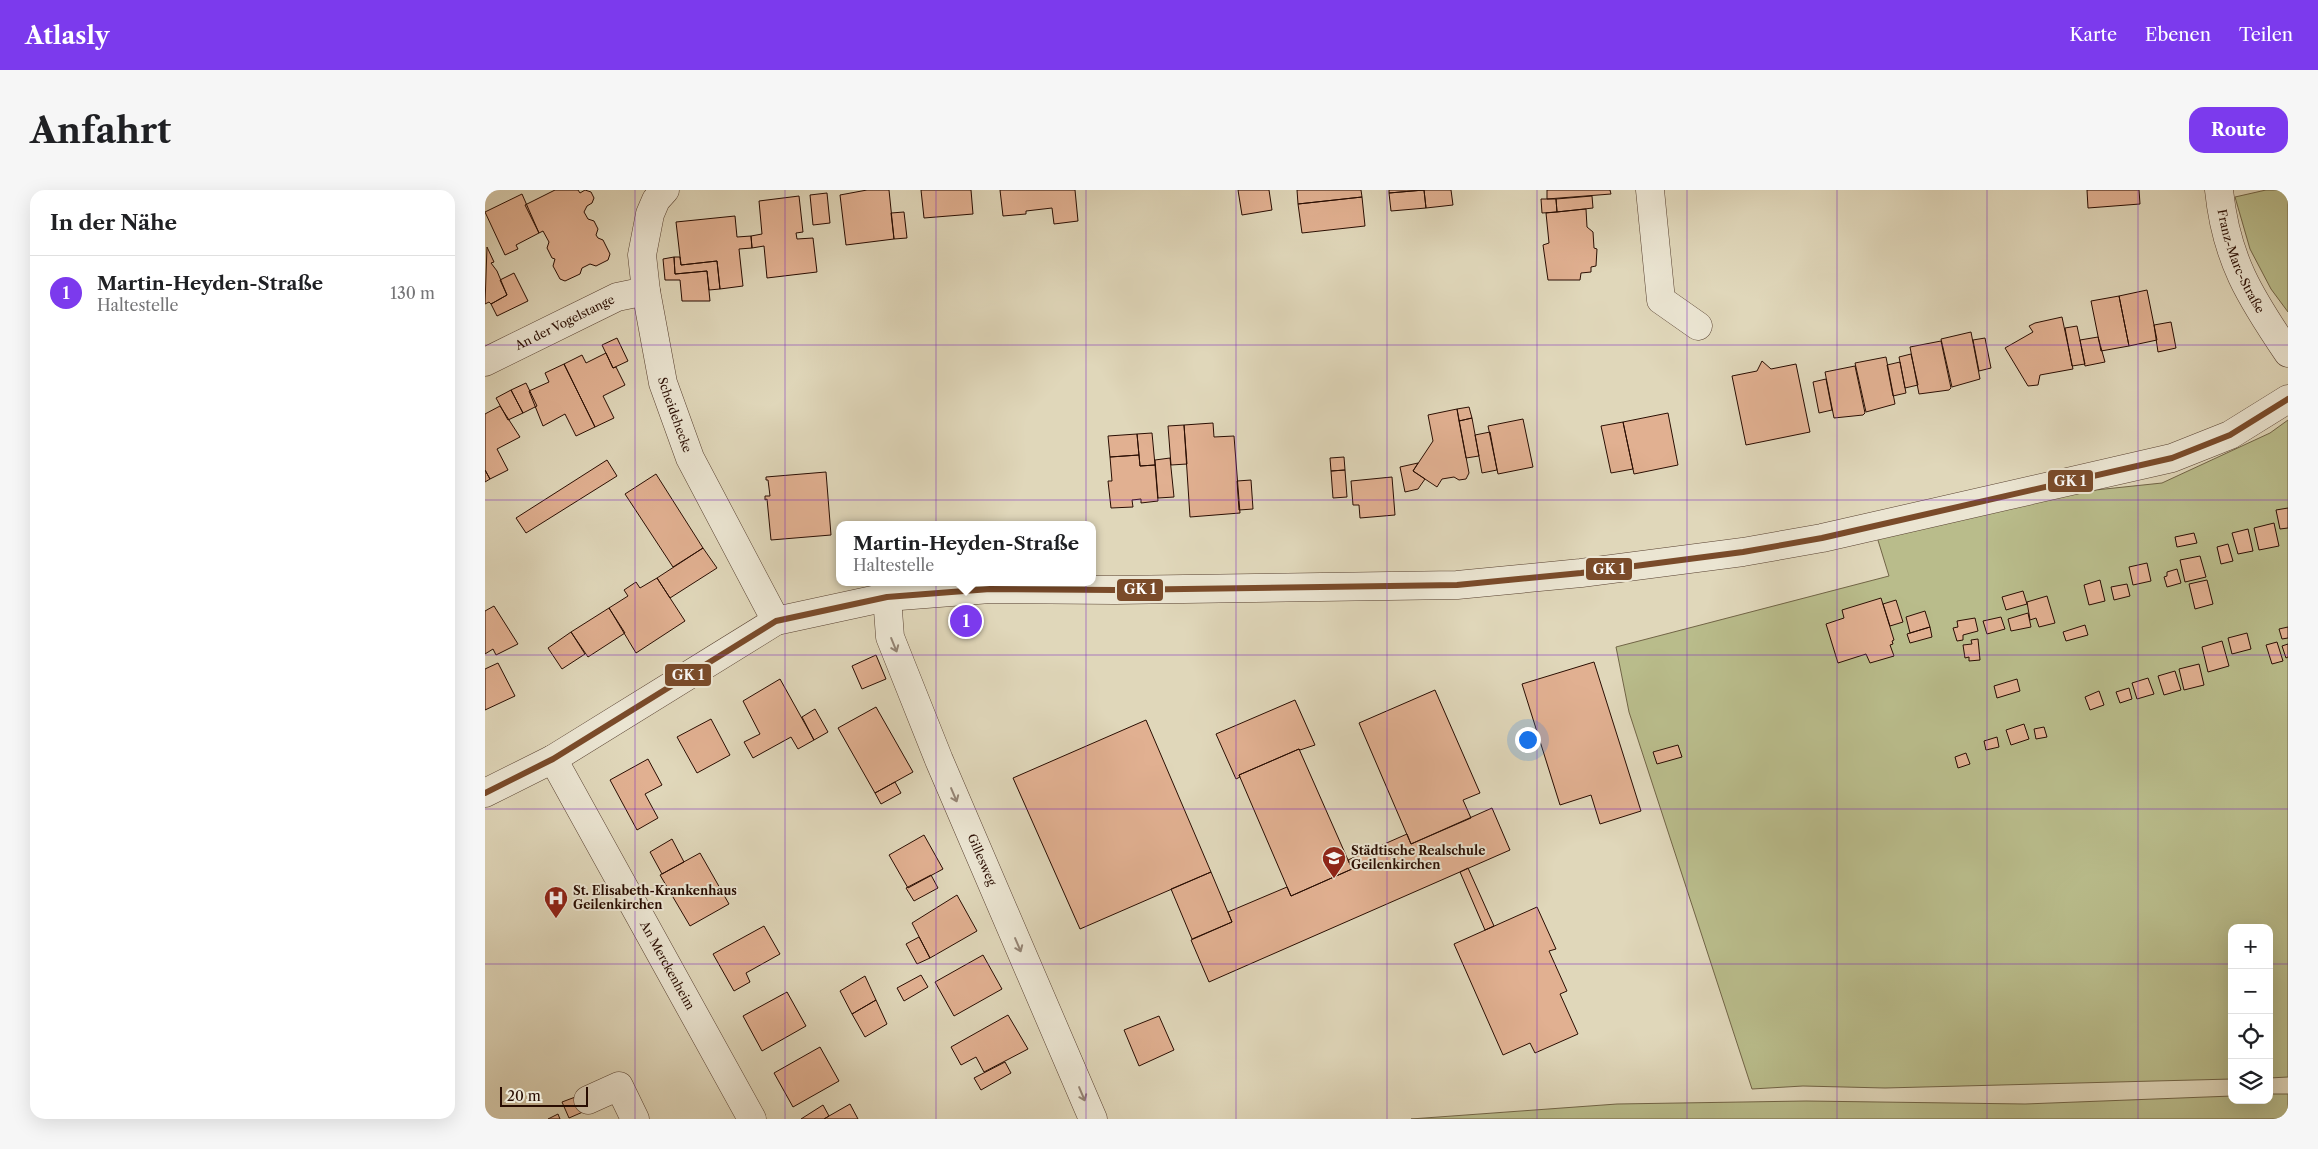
<!DOCTYPE html>
<html lang="de">
<head>
<meta charset="utf-8">
<style>
  :root { --surface:#fff; --page:#f6f6f6; --text:#202124; --muted:#757577; --line:#e0e0e0; --accent:#7c3aed }
  body { margin:0; font-family:"Libre Caslon Text",serif; background:var(--page); color:var(--text) }
  .controls { position:absolute; right:15px; bottom:15px; display:grid; overflow:hidden; border-radius:10px; box-shadow:0 5px 20px #0002 }
  .controls button { width:45px; height:45px; display:grid; place-items:center; padding:0; border:0; border-bottom:1px solid var(--line); background:var(--surface); color:var(--text); font:25px sans-serif }
  .scale { position:absolute; left:15px; bottom:12px; width:88px; box-sizing:border-box; padding-left:5px; border:2px solid #290d02; border-top:0; font-size:14px; line-height:18px; white-space:nowrap; color:#290d02; -webkit-text-stroke:4px #ebe5d2; paint-order:stroke }
  .you { position:absolute; left:1042px; top:549px; width:18px; height:18px; margin:-12px; border:4px solid #fff; border-radius:50%; background:#1a73e8; box-shadow:0 0 0 8px #1a73e833 }
  .badge { display:grid; place-items:center; width:32px; height:32px; border-radius:50%; background:var(--accent); color:#fff; font-size:16px; font-weight:700 }
  .pin { position:absolute; translate:-50% -50%; border:2px solid #fff; box-shadow:0 1px 5px #0006 }
  .popup { position:absolute; left:351px; top:331px; width:260px; height:65px; box-sizing:border-box; display:grid; place-content:center; border-radius:10px; background:var(--surface); filter:drop-shadow(0 1px 4px #0005); font-size:16px; white-space:nowrap; color:var(--muted) }
  .popup b { font-size:19px; color:var(--text) }
  .popup::after { content:''; position:absolute; left:50%; top:100%; margin-left:-10px; border:10px solid transparent; border-top-color:var(--surface) }
  .list { margin:0; padding:0; list-style:none }
  h2 { display:flex; justify-content:space-between; align-items:center; height:65px; margin:0; padding:0 20px; font-size:21px }
  h2 small { font-size:16px; font-weight:400; color:var(--muted) }
  .list li { display:grid; grid-template-columns:32px 1fr auto; gap:15px; align-items:center; box-sizing:border-box; height:75px; padding:0 20px; border-top:1px solid var(--line) }
  .list b { display:block; font-size:19px; white-space:nowrap }
  .list p { margin:0; font-size:16px; white-space:nowrap; color:var(--muted) }
  .list em { font-size:16px; font-style:normal; color:var(--muted) }
  .icon { flex:none; width:28px; height:28px; fill:none; stroke:currentColor; stroke-width:2; stroke-linecap:round; stroke-linejoin:round }
  .map { position:relative; flex:none; width:1803px; height:929px; overflow:hidden; border-radius:15px }
  header { display:flex; align-items:center; gap:30px; box-sizing:border-box; height:70px; padding:0 25px; background:var(--accent); color:#fff }
  header strong { font-size:24px }
  nav { display:flex; gap:28px; margin-inline-start:auto; font-size:18px }
  .intro { display:flex; align-items:center; justify-content:space-between; box-sizing:border-box; height:120px; padding:0 30px }
  h1 { margin:0; font-size:35px }
  .button { padding:12px 22px; border-radius:15px; background:var(--accent); color:#fff; font-size:18px; font-weight:700 }
  main { display:flex; gap:30px; padding:0 30px }
  aside { flex:1; background:var(--surface); border-radius:15px; box-shadow:0 5px 20px #0002 }
  .map>svg:first-child { display:block }
  .green { fill:#b9bc8b; stroke:#716446 }
  .building { fill:#e1b091; stroke:#290d02 }
  .lines { fill:none; stroke-linecap:round; stroke-linejoin:round }
  .minor-casing { stroke:#574030; stroke-width:29 }
  .minor { stroke:#ebe5d2; stroke-width:28 }
  .bus-1-casing { stroke:#ebe5d2; stroke-width:10 }
  .bus-1 { stroke:#7a4b2a; stroke-width:6 }
  .oneway { stroke:#948474 }
  .grid { fill:none; stroke:#7b2cbf; stroke-width:1; stroke-opacity:0.55 }
  .labels { text-anchor:middle; stroke-width:4; stroke-linejoin:round; paint-order:stroke }
  .street-label { font-size:12px; fill:#290d02; stroke:#ebe5d2 }
  .poi-label { font-size:12px; font-weight:bold; fill:#290d02; stroke:#ebe5d2; text-anchor:start }
  .line-badge { stroke:#ebe5d2; stroke-width:2 }
  .badge-label { font-size:14px; text-anchor:middle; font-weight:bold; fill:#fff }
</style>
</head>
<body>
<header>
<strong>Atlasly</strong>
<nav><a>Karte</a><a>Ebenen</a><a>Teilen</a></nav>
</header>
<div class="intro"><h1>Anfahrt</h1><a class="button">Route</a></div>
<main>
<aside>
<h2>In der Nähe<small></small></h2>
<ul class="list">
<li><span class="badge">1</span><div><b>Martin-Heyden-Straße</b><p>Haltestelle</p></div><em>130 m</em></li>
</ul>
</aside>
<div class="map">
<svg width="1803" height="929" viewBox="0 0 1803 929">
  <rect width="100%" height="100%" fill="#e0d7ba"/>
  <filter id="stains"><feTurbulence type="fractalNoise" baseFrequency=".004" numOctaves="4"/><feColorMatrix values="0 0 0 0 .2 0 0 0 0 .09 0 0 0 0 .02 0 0 0 .5 -.17"/></filter>
  <radialGradient id="worn" r=".72"><stop offset=".6" stop-color="#630" stop-opacity="0"/><stop offset="1" stop-color="#630" stop-opacity=".3"/></radialGradient>
  <!-- green -->
  <path class="green" d="M1781 0H1803V122L1786 99 1765 59 1750 7Z
    M1803 230V887L1784 888V738H1747V889L1400 898 1318 896 1267 899 1144 522 1131 457 1404 386 1392 347 1601 301 1677 293 1785 243Z
    M1784 904H1803V929H926L1132 914 1321 911 1540 914 1747 906V910H1784Z"/>
  <!-- building -->
  <path class="building" d="M70 0H93L95 3 100 0 106 2 109 8 107 13 102 16 99 22 103 29 109 31 113 39 111 45 113 48 118 50 125 64 123 70 111 76 105 74 97 78 95 84 80 91 75 89 68 76 70 69 67 68 62 58 64 52 58 41 54 43 40 15Z
    M382 0H404L409 49 361 55 355 5Z
    M436 0H486L488 24 439 28Z
    M515 0H590L593 31 569 34 567 18 541 21V24L518 26Z
    M753 0H784L787 20 757 25Z
    M812 0H876L877 7 813 14Z
    M904 0H966L968 15 941 18 939 0 904 3Z
    M939 0 941 18 906 21 904 3Z
    M1062 0H1125L1126 4 1062 9Z
    M1602 0H1654L1655 14 1603 18Z
    M342 3 345 33 328 35 325 5Z
    M37 4 54 43 31 55 33 59 20 65 0 22Z
    M314 6 318 42 311 43 312 49 328 48 332 82 282 88 279 56 267 58 266 46 277 44 274 11Z
    M1107 6 1108 18 1072 22 1071 9Z
    M877 7 880 36 817 43 813 14Z
    M1056 9H1071L1072 22 1057 23Z
    M1101 19 1102 37 1108 42 1109 58 1112 59 1111 76 1106 77V82L1096 83 1095 90H1063L1058 55 1064 53 1061 23Z
    M419 22 422 48 409 49 406 23Z
    M250 26 252 47 266 46 267 58 254 59 258 96 235 99 232 71 196 75 191 32Z
    M2 57 9 72 6 73 12 81 22 105 6 114 4 112 0 114Z
    M189 67 190 84 222 81 225 111H197L195 90H180L178 69Z
    M189 67H195L196 75 232 71 235 99 224 100 222 81 190 84Z
    M29 83 43 111 12 126 6 114 22 105 15 90Z
    M1662 100 1672 150 1644 156 1634 106Z
    M1634 106 1644 156 1616 161 1606 111Z
    M1577 127 1588 179 1555 185 1553 195 1543 196 1520 158 1548 142 1544 136 1550 133Z
    M1686 132 1691 158 1673 162 1669 135Z
    M1592 136 1600 174 1587 176 1580 138Z
    M1486 142 1495 189 1467 197 1456 149Z
    M1613 147 1620 172 1600 176 1595 150Z
    M132 148 143 171 128 178 117 155Z
    M1500 148 1506 178 1494 181 1488 150Z
    M1456 151 1466 198 1464 200 1434 204 1425 157Z
    M121 163 128 178 131 177 140 195 118 206 129 228 110 237 79 174 97 165 101 173Z
    M1426 164 1433 195 1420 198 1414 167Z
    M1401 167 1410 214 1381 222 1370 173Z
    M1277 171 1286 179 1311 174 1325 242 1261 255 1247 186 1272 181Z
    M1415 172 1421 203 1408 206 1402 175Z
    M79 174 110 237 91 246 80 224 58 236 44 201 64 192 60 183Z
    M1370 176 1380 223 1378 225 1349 228 1340 182Z
    M1341 189 1347 220 1334 223 1328 192Z
    M41 193 52 216 38 223 26 200Z
    M26 200 38 223 23 230 11 208Z
    M15 216 35 247 12 259 23 280 5 289 0 280V224Z
    M984 217 987 228 974 231 972 219Z
    M972 219 984 283 981 289 974 290 969 287 957 289 952 297 928 281 948 251 943 225Z
    M1183 223 1193 275 1149 284 1138 232Z
    M987 228 994 266 981 268 974 231Z
    M1038 229 1048 277 1013 284 1003 236Z
    M1138 232 1148 279 1126 283 1116 236Z
    M728 233 729 247 749 246 755 323 705 327 699 235Z
    M699 235 702 274 686 275 683 236Z
    M1005 242 1012 280 997 283 990 245Z
    M667 243 670 275 655 276 652 244Z
    M652 244 654 265 625 267 623 246Z
    M654 265 655 276 670 275 673 311 656 313V309L647 310 648 317 626 318 623 291H627L625 267Z
    M859 267 860 280 846 281 845 268Z
    M685 268 689 307 673 308 670 270Z
    M122 270 132 286 41 343 31 328Z
    M933 273 928 281 940 289 933 299 920 302 915 277Z
    M0 280 5 289 0 292Z
    M860 280 862 307 848 308 846 281Z
    M341 282 346 345 286 350 282 309 280 310V306H285L283 290H281V287Z
    M171 284 218 358 188 377 140 304Z
    M907 287 910 325 875 328 874 315H868L866 291Z
    M766 290 768 319 754 320 752 291Z
    M1803 318V338L1795 339 1791 320Z
    M1789 333 1794 356 1774 360 1769 338Z
    M1763 339 1768 361 1753 364 1747 343Z
    M1709 343 1712 353 1692 357 1690 347Z
    M1743 354 1748 371 1736 374 1732 357Z
    M218 358 232 378 185 408 172 388Z
    M1715 366 1721 387 1700 392 1695 370Z
    M1662 373 1666 391 1648 395 1644 377Z
    M1692 379 1696 393 1682 397 1679 387 1682 386V382Z
    M172 388 200 431 151 463 124 418 143 406 139 400 151 392 155 398Z
    M1615 390 1620 411 1604 415 1599 395Z
    M1722 390 1728 414 1710 419 1704 394Z
    M1642 394 1645 406 1629 410 1626 397Z
    M1538 401 1542 414 1521 420 1517 407Z
    M1562 406 1570 433 1554 437 1551 428 1545 430 1542 412Z
    M1396 408 1409 450 1407 451 1408 454 1405 455 1409 466 1385 473 1381 464 1353 473 1341 434 1359 428 1357 420Z
    M1411 410 1418 432 1405 436 1398 414Z
    M9 416 33 454 11 465 8 459 0 464V421Z
    M124 418 140 443 103 467 86 442Z
    M1440 421 1445 437 1425 443 1421 427Z
    M1543 423 1546 437 1526 441 1523 429Z
    M1516 427 1520 439 1502 444 1498 431Z
    M1490 428 1493 441 1478 445V450L1472 451 1468 438 1473 437 1472 431Z
    M1600 435 1603 445 1581 451 1578 442Z
    M1445 437 1447 447 1425 453 1422 444Z
    M1803 437V448L1797 449 1794 439Z
    M86 442 100 464 77 479 63 458Z
    M1762 443 1766 459 1747 464 1743 448Z
    M1493 449 1495 470 1484 471V467L1480 468 1478 455 1487 454 1486 450Z
    M1737 451 1744 476 1723 482 1717 457Z
    M1792 452 1798 471 1787 474 1781 455Z
    M1803 454V467L1801 468 1797 456Z
    M391 465 401 489 377 499 367 476Z
    M1109 472 1156 621 1115 634 1106 605 1075 615 1037 494Z
    M13 473 30 506 0 520V479Z
    M1714 474 1719 495 1699 500 1694 479Z
    M1690 481 1696 500 1679 505 1673 486Z
    M1663 488 1669 504 1652 509 1647 493Z
    M295 489 329 550 313 559 306 547 268 568 259 552 275 544 258 511Z
    M1532 489 1535 501 1512 508 1509 496Z
    M1644 498 1647 509 1635 513 1631 502Z
    M950 500 995 603 978 610 986 628 926 654 874 533Z
    M1614 501 1619 515 1605 520 1600 507Z
    M810 510 830 555 815 560 814 559 754 585 755 587 751 589 731 544Z
    M391 517 428 582 390 603 353 538Z
    M330 519 343 542 329 550 317 527Z
    M226 529 245 565 212 583 192 547Z
    M661 530 726 682 595 739 528 588Z
    M1539 534 1544 549 1526 555 1521 540Z
    M1559 537 1562 547 1551 549 1549 539Z
    M1512 547 1514 557 1501 560 1499 551Z
    M1193 555 1197 567 1172 574 1168 562Z
    M814 559 867 679 806 706 754 585Z
    M1481 563 1485 574 1473 578 1470 567Z
    M163 569 177 595 160 604 173 628 152 640 125 590Z
    M410 592 416 603 396 614 390 603Z
    M1007 618 1025 660 724 792 706 750 747 732 743 722 802 697 806 706 867 679 863 670 922 644 926 654Z
    M439 645 458 679 423 698 404 665Z
    M187 649 199 672 177 684 165 662Z
    M215 663 244 714 205 736 175 685Z
    M983 678 1009 736 1000 740 975 682Z
    M726 682 747 732 707 749 686 699Z
    M446 685 453 698 429 711 421 698Z
    M472 705 492 741 445 768 427 733Z
    M1052 717 1071 759 1064 761 1082 801 1075 804 1093 844 1050 863 1045 853 1018 865 969 754Z
    M279 736 295 764 261 783 265 792 249 801 228 764Z
    M434 747 445 768 432 774 421 754Z
    M498 765 517 799 469 826 450 792Z
    M436 785 443 797 419 811 412 798Z
    M380 786 391 810 367 824 355 801Z
    M302 802 321 836 277 861 258 826Z
    M391 810 402 834 380 847 367 824Z
    M523 825 543 859 499 882 491 867 476 875 466 857Z
    M674 826 689 860 654 876 639 840Z
    M335 857 354 891 308 917 289 883Z
    M520 872 526 883 496 900 489 888Z
    M101 903 107 918 84 928 77 912Z
    M365 914 373 929H339L344 926Z
    M338 915 344 926 339 929H316Z
    M73 924 75 929H63Z"/>
  <g class="lines">
    <!-- minor casing -->
    <g class="minor-casing">
      <g id="minor">
        <path id="s1" d="M180 0 171 10 165 24 157 65 161 101 178 193 205 268 291 431"/>
        <path d="M1165 0 1176 110 1213 136"/>
        <path id="s2" d="M1734 0C1741 69 1765 107 1803 163"/>
        <path id="s3" d="M0 172 132 107 161 101"/>
        <path id="s4" d="M402 407 405 447 454 570 608 929"/>
        <path id="s5" d="M68 569 267 929"/>
        <path d="M0 603 68 569 291 431 402 407 505 399 630 400 972 395 1096 383 1258 362 1337 348 1687 268 1745 245 1803 209"/>
        <path d="M103 910 134 896 150 929"/>
      </g>
    </g>
    <!-- minor -->
    <use href="#minor" class="minor"/>
    <!-- bus-1 casing -->
    <g class="bus-1-casing">
      <path id="bus-1" d="M0 603 68 569 291 431 402 407 505 399 630 400 972 395 1096 383 1258 362 1337 348 1687 268 1745 245 1803 209"/>
    </g>
    <!-- bus-1 -->
    <use href="#bus-1" class="bus-1"/>
  </g>
  <!-- one-way arrows -->
  <defs><path id="oneway-shaft" d="M-6 0H5M1.5-3L5.5 0L1.5 3" fill="none" stroke-width="1.6" stroke-linecap="round" stroke-linejoin="round" transform="scale(1.25)"/></defs>
  <g class="oneway">
    <use href="#oneway-shaft" transform="translate(409 455) rotate(68)"/>
    <use href="#oneway-shaft" transform="translate(469 605) rotate(67)"/>
    <use href="#oneway-shaft" transform="translate(533 755) rotate(67)"/>
    <use href="#oneway-shaft" transform="translate(597 904) rotate(67)"/>
  </g>
  <!-- grid -->
  <path class="grid" d="M150 0V929M300 0V929M451 0V929M601 0V929M751 0V929M902 0V929M1052 0V929M1202 0V929M1352 0V929M1502 0V929M1653 0V929M0 155H1803M0 310H1803M0 465H1803M0 619H1803M0 774H1747M1784 774H1803"/>
  <!-- icons -->
  <defs>
    <g id="school-pin" transform="scale(1.25)"><path d="M0 17L-7.5 6A9.5 9.5 0 1 1 7.5 6Z" fill="#8f2418" stroke="#ebe5d2"/><path d="M0-5L7-2L0 1L-7-2ZM-4 1L0 2.5L4 1V4Q0 6-4 4Z" fill="#fff"/></g>
    <g id="hospital-pin" transform="scale(1.25)"><path d="M0 17L-7.5 6A9.5 9.5 0 1 1 7.5 6Z" fill="#8f2418" stroke="#ebe5d2"/><path d="M-5-5h3v3.5h4V-5h3V5h-3V1.5h-4V5h-3Z" fill="#fff"/></g>
  </defs>
  <g fill-rule="evenodd">
    <use href="#school-pin" x="849" y="668"/>
    <use href="#hospital-pin" x="71" y="708"/>
  </g>
  <g class="labels">
    <!-- street labels -->
    <g class="street-label">
      <text dy="4" stroke="none"><textPath href="#s2" startOffset="75">Franz-Marc-Straße</textPath></text>
      <text dy="4" stroke="none"><textPath href="#s3" startOffset="89">An der Vogelstange</textPath></text>
      <text dy="4" stroke="none"><textPath href="#s1" startOffset="234">Scheidehecke</textPath></text>
      <text dy="4" stroke="none"><textPath href="#s4" startOffset="281">Gillesweg</textPath></text>
      <text dy="4" stroke="none"><textPath href="#s5" startOffset="236">An Merckenheim</textPath></text>
    </g>
    <!-- poi labels -->
    <g class="poi-label">
      <text x="866" y="665">Städtische Realschule<tspan x="866" dy="14">Geilenkirchen</tspan></text>
      <text x="88" y="705">St. Elisabeth-Krankenhaus<tspan x="88" dy="14">Geilenkirchen</tspan></text>
    </g>
  </g>
  <g class="line-badge">
    <rect x="1562" y="279" width="47" height="24" rx="5" fill="#7a4b2a"/>
    <rect x="1100" y="367" width="48" height="24" rx="5" fill="#7a4b2a"/>
    <rect x="631" y="388" width="48" height="24" rx="5" fill="#7a4b2a"/>
    <rect x="179" y="473" width="48" height="24" rx="5" fill="#7a4b2a"/>
  </g>
  <g class="badge-label">
    <text x="1585" y="296">GK 1</text>
    <text x="1124" y="384">GK 1</text>
    <text x="655" y="404">GK 1</text>
    <text x="203" y="490">GK 1</text>
  </g>
  <rect width="100%" height="100%" filter="url(#stains)"/>
  <rect width="100%" height="100%" fill="url(#worn)"/>
</svg>
<div class="controls">
<button>+</button>
<button>−</button>
<button><svg class="icon" aria-label="locate" viewBox="0 0 24 24"><circle cx="12" cy="12" r="6"/><path d="M12 2v4M12 18v4M2 12h4M18 12h4"/></svg></button>
<button><svg class="icon" aria-label="layers" viewBox="0 0 24 24"><path d="M12 4l9 5-9 5-9-5zM3 14l9 5 9-5"/></svg></button>
</div>
<div class="scale">20 m</div>
<div class="you"></div>
<div class="pin badge" style="left:481px;top:431px">1</div>
<div class="popup"><b>Martin-Heyden-Straße</b>Haltestelle</div>
</div>
</main>
</body>
</html>
